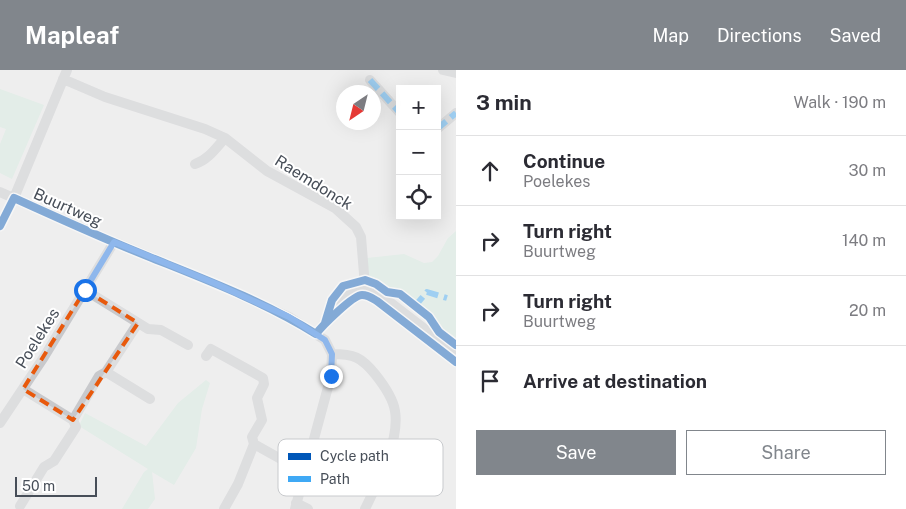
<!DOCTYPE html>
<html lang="en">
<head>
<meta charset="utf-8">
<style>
  :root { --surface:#fff; --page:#f7f7f7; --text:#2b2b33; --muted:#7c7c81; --line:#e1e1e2; --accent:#81868c }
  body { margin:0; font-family:"Public Sans",sans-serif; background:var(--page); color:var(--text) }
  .controls { position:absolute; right:15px; top:15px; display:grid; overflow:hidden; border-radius:0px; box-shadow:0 5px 20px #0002 }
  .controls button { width:45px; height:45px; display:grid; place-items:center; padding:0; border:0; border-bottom:1px solid var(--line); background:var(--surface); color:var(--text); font:25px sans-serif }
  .compass { position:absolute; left:336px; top:15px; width:45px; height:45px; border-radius:50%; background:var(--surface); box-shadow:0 5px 20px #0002; rotate:215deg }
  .scale { position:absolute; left:15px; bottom:12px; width:82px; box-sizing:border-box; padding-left:5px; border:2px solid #474e58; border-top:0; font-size:14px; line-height:18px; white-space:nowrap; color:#474e58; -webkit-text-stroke:4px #fff; paint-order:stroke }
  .stop { position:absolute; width:15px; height:15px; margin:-11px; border:4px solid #1a73e8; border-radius:50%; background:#fff }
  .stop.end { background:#1a73e8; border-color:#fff; box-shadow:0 1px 5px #0008 }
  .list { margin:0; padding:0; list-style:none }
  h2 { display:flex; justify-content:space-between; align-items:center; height:65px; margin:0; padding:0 20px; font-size:21px }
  h2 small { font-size:16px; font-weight:400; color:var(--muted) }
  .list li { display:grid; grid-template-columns:32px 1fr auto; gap:15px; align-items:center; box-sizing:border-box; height:70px; padding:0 20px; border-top:1px solid var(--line) }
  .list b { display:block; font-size:19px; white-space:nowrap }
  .list p { margin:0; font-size:16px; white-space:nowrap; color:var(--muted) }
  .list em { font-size:16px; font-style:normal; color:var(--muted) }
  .actions { display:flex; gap:10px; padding:15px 20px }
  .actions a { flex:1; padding:11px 0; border:1px solid var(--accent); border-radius:0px; text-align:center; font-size:18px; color:var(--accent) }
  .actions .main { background:var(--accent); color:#fff }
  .icon { flex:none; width:28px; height:28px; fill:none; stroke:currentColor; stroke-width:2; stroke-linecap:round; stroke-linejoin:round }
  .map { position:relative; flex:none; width:456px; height:439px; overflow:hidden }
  header { display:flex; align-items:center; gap:30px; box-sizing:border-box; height:70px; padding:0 25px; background:var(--accent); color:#fff }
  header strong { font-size:24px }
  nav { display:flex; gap:28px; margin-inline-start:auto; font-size:18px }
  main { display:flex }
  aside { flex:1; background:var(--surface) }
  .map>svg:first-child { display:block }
  .green { fill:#d4ebdf }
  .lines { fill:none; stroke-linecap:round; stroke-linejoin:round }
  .minor { stroke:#c8c9cc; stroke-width:10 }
  .quiet { stroke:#3fa9f5; stroke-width:6; stroke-dasharray:12 6; stroke-linecap:butt }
  .cycleway-casing { stroke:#fff; stroke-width:11 }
  .cycleway { stroke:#0057b8; stroke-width:8 }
  .route { stroke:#1a73e8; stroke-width:6 }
  .marked { fill:none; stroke:#e8590c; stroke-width:4; stroke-dasharray:10 6; stroke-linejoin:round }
  .labels { text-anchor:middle; stroke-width:4; stroke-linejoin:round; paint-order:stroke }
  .street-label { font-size:16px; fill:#474e58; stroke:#fff }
  .key { fill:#fff; stroke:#c8cacd; stroke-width:1 }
  .key-label { font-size:14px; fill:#474e58 }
</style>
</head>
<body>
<header>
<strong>Mapleaf</strong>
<nav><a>Map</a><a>Directions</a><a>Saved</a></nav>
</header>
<main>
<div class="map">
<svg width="456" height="439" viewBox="0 0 456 439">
  <rect width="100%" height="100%" fill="#eee"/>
  <!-- green -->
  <path class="green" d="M0 19 44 35 12 109 0 103V74L6 59 0 57Z
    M456 161V268L444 260 433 244 402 220 389 217 372 207H369L367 188 404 184 424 193 432 192 438 186 448 168Z
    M206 310 210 313 202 339 196 378 174 415 152 402 155 429 148 439H122L144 402 148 399 79 356 85 343 146 376 178 333Z"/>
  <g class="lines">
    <!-- minor -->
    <path class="minor" d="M443 0 456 3
      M63 9 105 27 205 59 225 68 267 101 335 138 356 157 361 167 365 216
      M370 10 400 43
      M437 59 456 43
      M195 94C208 90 216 78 225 68
      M0 122 114 172 214 213 289 247 325 270 332 284 331 306 295 439
      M0 156 14 128 67 0
      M85 220 148 259 161 260 188 275
      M316 264 351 221 365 216 374 220 456 283
      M332 284C354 284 361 287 375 304 383 314 393 328 395 341 400 371 378 412 365 439
      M206 286 211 279 263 308 264 314 257 328 262 350 252 367 254 374 238 414 224 439
      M106 302 150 329
      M73 350 99 306 106 302 138 253
      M0 353 44 287 114 172
      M254 374 304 402
      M296 433 308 439
      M20 436 44 397 54 391 76 357 73 350 23 319"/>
    <!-- quiet -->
    <path class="quiet" d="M370 10 400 43
      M437 59 456 43
      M415 236 427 222 447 228"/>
    <!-- cycleway casing -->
    <g class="cycleway-casing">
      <path id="cycleway" d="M0 156 14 128C58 148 102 168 147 186 204 209 263 231 316 264 322 256 353 225 362 225 368 225 372 228 377 231L456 292
        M325 253 332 230 343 216 365 210 376 214 387 222 400 224 429 247 439 262 456 275"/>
    </g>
    <!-- cycleway -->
    <use href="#cycleway" class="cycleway"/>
  </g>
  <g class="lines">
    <!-- route -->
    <path class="route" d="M85 220 114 172 214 213 289 247 325 270 332 284 331 306"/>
  </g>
  <!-- marked area -->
  <path d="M0 0H456V439H0ZM85 220 138 253 73 350 23 319Z" fill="#eee" fill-opacity=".55" fill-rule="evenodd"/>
  <path class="marked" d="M85 220 138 253 73 350 23 319Z"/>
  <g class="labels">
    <!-- street labels -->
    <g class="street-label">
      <text transform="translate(314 112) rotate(32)" y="6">Raemdonck</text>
      <text transform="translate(68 137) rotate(24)" y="6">Buurtweg</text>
      <text transform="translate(37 268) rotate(-58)" y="6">Poelekes</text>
    </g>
  </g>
  <!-- legend -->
  <rect x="278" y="369" width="165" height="57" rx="8" class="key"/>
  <rect x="288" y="383" width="23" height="7" fill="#0057b8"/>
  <rect x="288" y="406" width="23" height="6" fill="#3fa9f5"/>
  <g class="key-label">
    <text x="320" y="391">Cycle path</text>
    <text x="320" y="414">Path</text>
  </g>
</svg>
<div class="controls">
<button>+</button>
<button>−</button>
<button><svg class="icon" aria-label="locate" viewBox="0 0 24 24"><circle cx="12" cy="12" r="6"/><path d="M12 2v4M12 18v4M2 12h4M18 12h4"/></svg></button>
</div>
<svg class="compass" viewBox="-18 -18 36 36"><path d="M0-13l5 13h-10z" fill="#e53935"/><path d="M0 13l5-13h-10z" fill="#7c7c81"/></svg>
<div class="scale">50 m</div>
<div class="stop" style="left:85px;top:220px"></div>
<div class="stop end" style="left:331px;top:306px"></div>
</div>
<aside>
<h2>3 min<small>Walk · 190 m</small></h2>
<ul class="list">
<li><svg class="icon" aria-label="ahead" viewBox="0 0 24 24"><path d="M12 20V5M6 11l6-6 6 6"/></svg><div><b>Continue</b><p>Poelekes</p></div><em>30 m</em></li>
<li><svg class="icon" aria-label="right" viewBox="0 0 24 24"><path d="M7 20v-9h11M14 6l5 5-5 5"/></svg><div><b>Turn right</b><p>Buurtweg</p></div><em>140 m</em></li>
<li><svg class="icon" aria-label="right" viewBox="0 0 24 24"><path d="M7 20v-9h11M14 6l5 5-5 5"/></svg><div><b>Turn right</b><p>Buurtweg</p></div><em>20 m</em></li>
<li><svg class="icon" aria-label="arrive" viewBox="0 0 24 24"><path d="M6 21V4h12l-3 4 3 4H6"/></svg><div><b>Arrive at destination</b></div></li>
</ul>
<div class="actions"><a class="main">Save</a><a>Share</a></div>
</aside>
</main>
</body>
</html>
